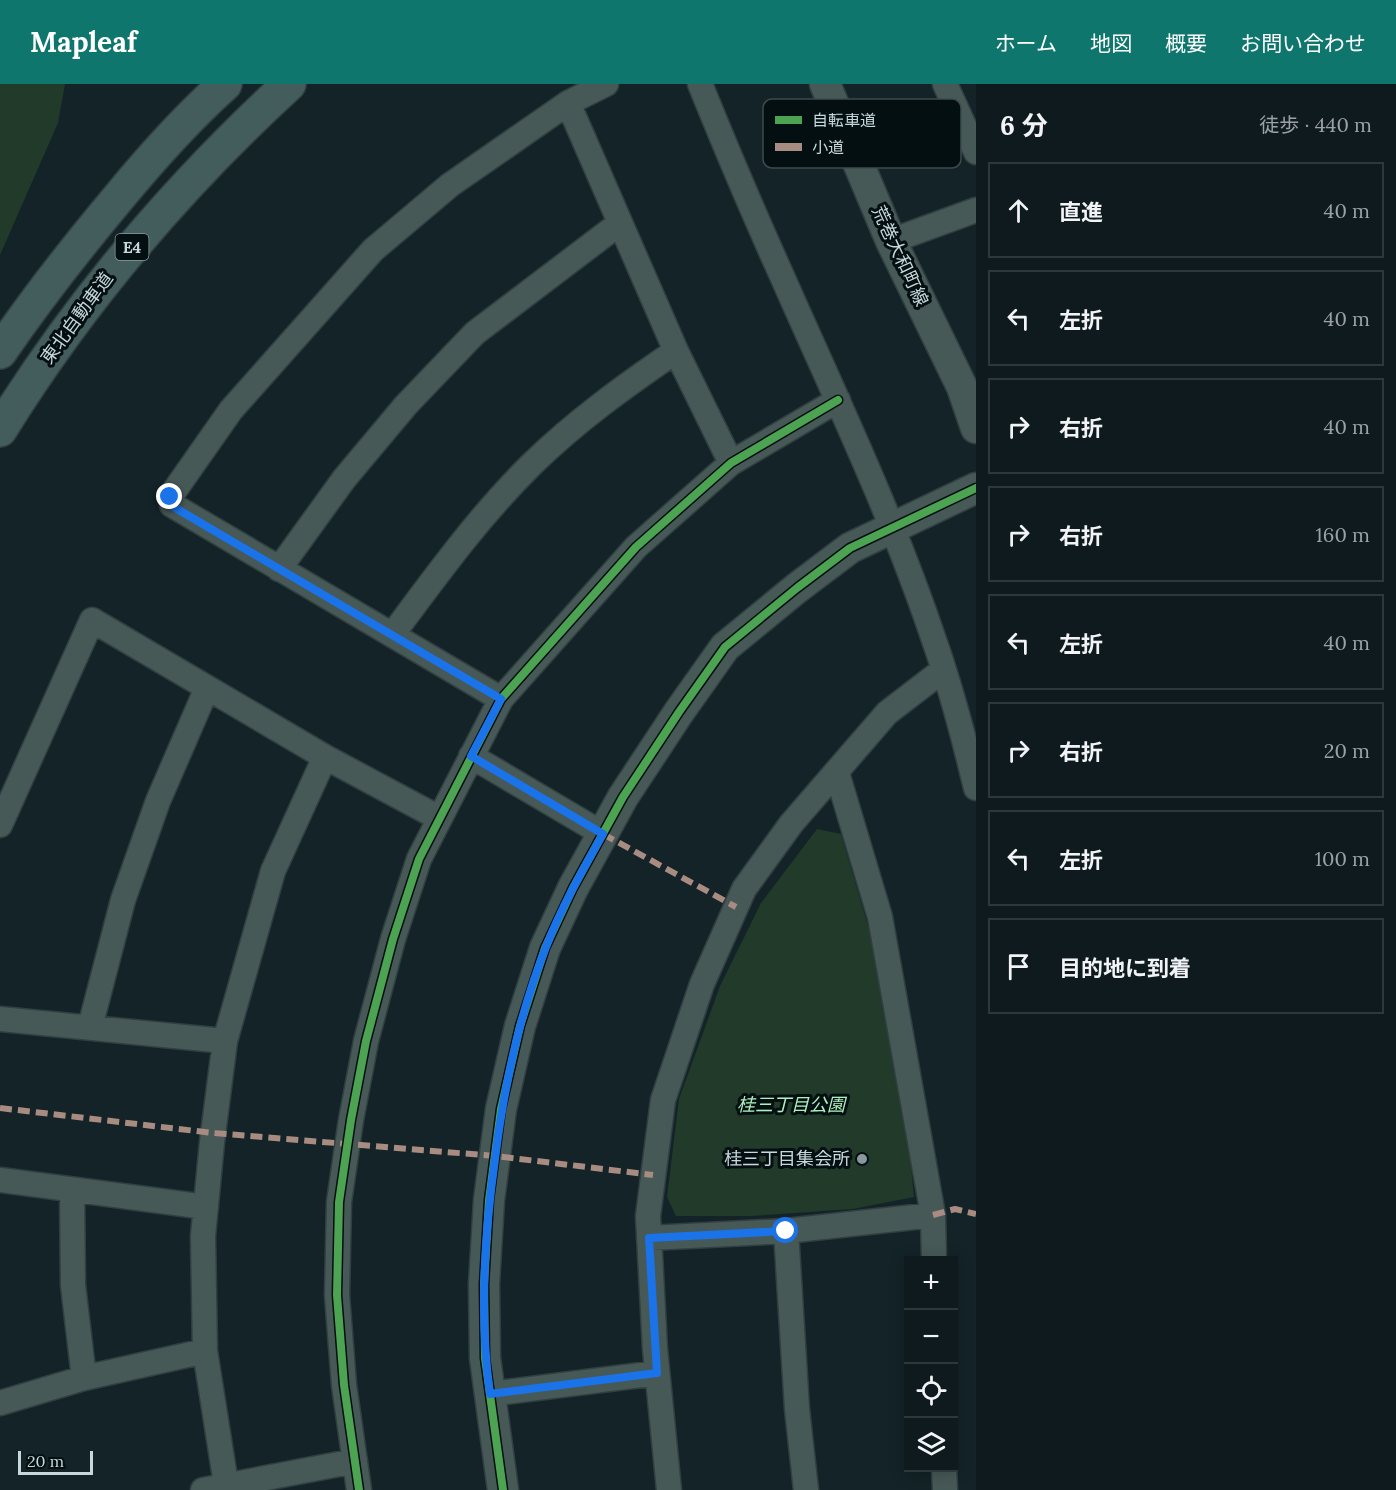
<!DOCTYPE html>
<html lang="ja">
<head>
<meta charset="utf-8">
<style>
  :root { --surface:#0e1a1d; --page:#172326; --text:#f1f3f6; --muted:#9ba1a4; --line:#2e383b; --accent:#0f766e }
  body { margin:0; font-family:Lora,"Noto Sans JP",serif; background:var(--page); color:var(--text) }
  .controls { position:absolute; right:18px; bottom:18px; display:grid; overflow:hidden; border-radius:0px; box-shadow:0 3px 15px #0003 }
  .controls button { width:54px; height:54px; display:grid; place-items:center; padding:0; border:0; border-bottom:2px solid var(--line); background:var(--surface); color:var(--text); font:30px sans-serif }
  .scale { position:absolute; left:18px; bottom:15px; width:75px; box-sizing:border-box; padding-left:6px; border:3px solid #c7d7db; border-top:0; font-size:16px; line-height:21px; white-space:nowrap; color:#c7d7db; -webkit-text-stroke:4px #040f12; paint-order:stroke }
  .stop { position:absolute; width:18px; height:18px; margin:-14px; border:4px solid #1a73e8; border-radius:50%; background:#fff }
  .stop.end { background:#1a73e8; border-color:#fff; box-shadow:0 2px 6px #0008 }
  .list { margin:0; padding:0; list-style:none }
  h2 { display:flex; justify-content:space-between; align-items:center; height:78px; margin:0; padding:0 24px; font-size:26px }
  h2 small { font-size:20px; font-weight:400; color:var(--muted) }
  .list li { display:grid; grid-template-columns:39px 1fr auto; gap:18px; align-items:center; box-sizing:border-box; height:96px; margin:0 12px 12px; padding:0 12px; border:2px solid var(--line); border-radius:0px }
  .list b { display:block; font-size:22px; white-space:nowrap }
  .list em { font-size:20px; font-style:normal; color:var(--muted) }
  .icon { flex:none; width:33px; height:33px; fill:none; stroke:currentColor; stroke-width:2; stroke-linecap:round; stroke-linejoin:round }
  .map { position:relative; flex:none; width:976px; height:1406px; overflow:hidden }
  header { display:flex; align-items:center; gap:36px; box-sizing:border-box; height:84px; padding:0 30px; background:var(--accent); color:#fff }
  header strong { font-size:28px }
  nav { display:flex; gap:33px; margin-inline-start:auto; font-size:21px }
  main { display:flex }
  aside { flex:1; background:var(--surface) }
  .map>svg:first-child { display:block }
  .green { fill:#223a2a }
  .lines { fill:none; stroke-linecap:round; stroke-linejoin:round }
  .minor-casing { stroke:#313f42; stroke-width:27 }
  .tertiary-casing { stroke:#313f42; stroke-width:33 }
  .motorway-casing { stroke:#313f42; stroke-width:36 }
  .minor { stroke:#475957; stroke-width:24 }
  .tertiary { stroke:#475957; stroke-width:30 }
  .motorway { stroke:#435d5c; stroke-width:33 }
  .quiet { stroke:#a88b81; stroke-width:6; stroke-dasharray:12 6; stroke-linecap:butt }
  .cycleway-casing { stroke:#040f12; stroke-width:11 }
  .cycleway { stroke:#4ca352; stroke-width:8 }
  .route { stroke:#1a73e8; stroke-width:8 }
  .poi-dot { fill:#88989c; stroke:#040f12; stroke-width:2 }
  .labels { text-anchor:middle; stroke-width:6; stroke-linejoin:round; paint-order:stroke }
  .shield { fill:#040f12; stroke:#8c9b9f; stroke-width:1.5 }
  .shield-label { font-size:16px; font-weight:bold; fill:#c7d7db }
  .street-label { font-size:18px; fill:#c7d7db; stroke:#040f12 }
  .park-label { font-size:18px; font-style:italic; fill:#acf1be; stroke:#040f12 }
  .poi-label { font-size:18px; fill:#c7d7db; stroke:#040f12; text-anchor:end }
  .key { fill:#040f12; stroke:#3e4b4e; stroke-width:1.5 }
  .key-label { font-size:16px; fill:#c7d7db }
</style>
</head>
<body>
<header>
<strong>Mapleaf</strong>
<nav><a>ホーム</a><a>地図</a><a>概要</a><a>お問い合わせ</a></nav>
</header>
<main>
<div class="map">
<svg width="976" height="1406" viewBox="0 0 976 1406">
  <rect width="100%" height="100%" fill="#132327"/>
  <!-- green -->
  <path class="green" d="M0 0H65L58 39 0 171Z
    M817 745 841 750 869 845 910 1072 914 1113 853 1125 752 1132H676L667 1113 679 1015 720 902 761 819Z"/>
  <g class="lines">
    <!-- minor casing -->
    <g class="minor-casing">
      <path id="minor" d="M700 0C726 64 753 128 782 192 835 312 892 431 934 556 951 604 964 654 976 704
        M945 0 976 68
        M568 19 676 267 731 379
        M891 157 976 126
        M279 485 344 395 406 321 475 249 620 139
        M392 551C436 492 479 432 532 380 576 337 626 301 676 267
        M501 615 172 421 170 413 231 326 373 166 450 101 568 19 606 0
        M471 672 603 750
        M837 689 880 833 933 1131 934 1176
        M0 741 92 536 325 673 439 734
        M0 935 225 957
        M90 943 123 816 158 717 207 604
        M0 1096 206 1123
        M72 1106 73 1201 84 1294
        M649 1154 786 1147
        M490 1310 657 1289
        M0 1319 84 1294 205 1267
        M944 1384 945 1406
        M226 1400 205 1267 203 1152 212 1058 225 957 273 787 325 673
        M203 1406 355 1377
        M359 1406 344 1301 337 1211 339 1118 351 1036 366 957 393 855 419 775 501 615 636 463 731 379 838 316
        M669 1406 655 1265 648 1132 663 1016 702 900 744 805 791 740 887 629 943 586
        M806 1406 797 1325 786 1147 933 1131"/>
    </g>
    <!-- tertiary casing -->
    <g class="tertiary-casing">
      <path id="tertiary" d="M825 0 891 157 962 303 976 344
        M503 1406 485 1274 484 1200 489 1116 501 1025 520 942 545 864 573 804 623 713 679 628 725 563 797 504 850 464 976 404"/>
    </g>
    <!-- motorway casing -->
    <g class="motorway-casing">
      <path id="motorway" d="M0 268C37 214 77 163 119 113 152 73 187 34 225 0
        M0 346C80 217 178 102 289 0"/>
    </g>
    <!-- minor -->
    <use href="#minor" class="minor"/>
    <!-- tertiary -->
    <use href="#tertiary" class="tertiary"/>
    <!-- motorway -->
    <use href="#motorway" class="motorway"/>
    <!-- quiet -->
    <path class="quiet" d="M603 750 736 823
      M0 1024 213 1049 495 1072 653 1091
      M933 1131 955 1125 976 1130"/>
    <!-- cycleway casing -->
    <g class="cycleway-casing">
      <path id="cycleway" d="M359 1406 344 1301 337 1211 339 1118 351 1036 366 957 393 855 419 775 501 615 636 463 731 379 838 316
        M503 1406 485 1274 484 1200 489 1116 501 1025 520 942 545 864 573 804 623 713 679 628 725 563 797 504 850 464 976 404"/>
    </g>
    <!-- cycleway -->
    <use href="#cycleway" class="cycleway"/>
  </g>
  <g class="lines">
    <!-- route -->
    <path class="route" d="M170 413 172 422 501 615 471 672 603 750C582 787 561 824 546 863 519 931 504 1003 495 1075 484 1153 479 1232 490 1310L657 1289 649 1154 786 1147"/>
  </g>
  <!-- markers -->
  <circle class="poi-dot" cx="862" cy="1075" r="6"/>
  <g class="labels">
    <!-- shield labels -->
    <rect class="shield" x="115.5" y="150" width="33" height="26" rx="4.5"/>
    <g class="shield-label">
      <text x="132" y="169">E4</text>
    </g>
    <!-- street labels -->
    <g class="street-label">
      <text transform="translate(900 172) rotate(65)" y="6">荒巻大和町線</text>
      <text transform="translate(77 234) rotate(-54)" y="6">東北自動車道</text>
    </g>
    <!-- park labels -->
    <g class="park-label">
      <text x="791" y="1027">桂三丁目公園</text>
    </g>
    <!-- poi labels -->
    <g class="poi-label">
      <text x="850" y="1081">桂三丁目集会所</text>
    </g>
  </g>
  <!-- legend -->
  <rect x="763" y="15" width="198" height="69" rx="9" class="key"/>
  <rect x="775" y="32" width="27" height="8" fill="#4ca352"/>
  <rect x="775" y="59" width="27" height="8" fill="#a88b81"/>
  <g class="key-label">
    <text x="812" y="42">自転車道</text>
    <text x="812" y="69">小道</text>
  </g>
</svg>
<div class="controls">
<button>+</button>
<button>−</button>
<button><svg class="icon" aria-label="locate" viewBox="0 0 24 24"><circle cx="12" cy="12" r="6"/><path d="M12 2v4M12 18v4M2 12h4M18 12h4"/></svg></button>
<button><svg class="icon" aria-label="layers" viewBox="0 0 24 24"><path d="M12 4l9 5-9 5-9-5zM3 14l9 5 9-5"/></svg></button>
</div>
<div class="scale">20 m</div>
<div class="stop" style="left:786px;top:1147px"></div>
<div class="stop end" style="left:170px;top:413px"></div>
</div>
<aside>
<h2>6 分<small>徒歩 · 440 m</small></h2>
<ul class="list">
<li><svg class="icon" aria-label="ahead" viewBox="0 0 24 24"><path d="M12 20V5M6 11l6-6 6 6"/></svg><div><b>直進</b></div><em>40 m</em></li>
<li><svg class="icon" aria-label="left" viewBox="0 0 24 24"><path d="M17 20v-9H6M10 6l-5 5 5 5"/></svg><div><b>左折</b></div><em>40 m</em></li>
<li><svg class="icon" aria-label="right" viewBox="0 0 24 24"><path d="M7 20v-9h11M14 6l5 5-5 5"/></svg><div><b>右折</b></div><em>40 m</em></li>
<li><svg class="icon" aria-label="right" viewBox="0 0 24 24"><path d="M7 20v-9h11M14 6l5 5-5 5"/></svg><div><b>右折</b></div><em>160 m</em></li>
<li><svg class="icon" aria-label="left" viewBox="0 0 24 24"><path d="M17 20v-9H6M10 6l-5 5 5 5"/></svg><div><b>左折</b></div><em>40 m</em></li>
<li><svg class="icon" aria-label="right" viewBox="0 0 24 24"><path d="M7 20v-9h11M14 6l5 5-5 5"/></svg><div><b>右折</b></div><em>20 m</em></li>
<li><svg class="icon" aria-label="left" viewBox="0 0 24 24"><path d="M17 20v-9H6M10 6l-5 5 5 5"/></svg><div><b>左折</b></div><em>100 m</em></li>
<li><svg class="icon" aria-label="arrive" viewBox="0 0 24 24"><path d="M6 21V4h12l-3 4 3 4H6"/></svg><div><b>目的地に到着</b></div></li>
</ul>
</aside>
</main>
</body>
</html>
